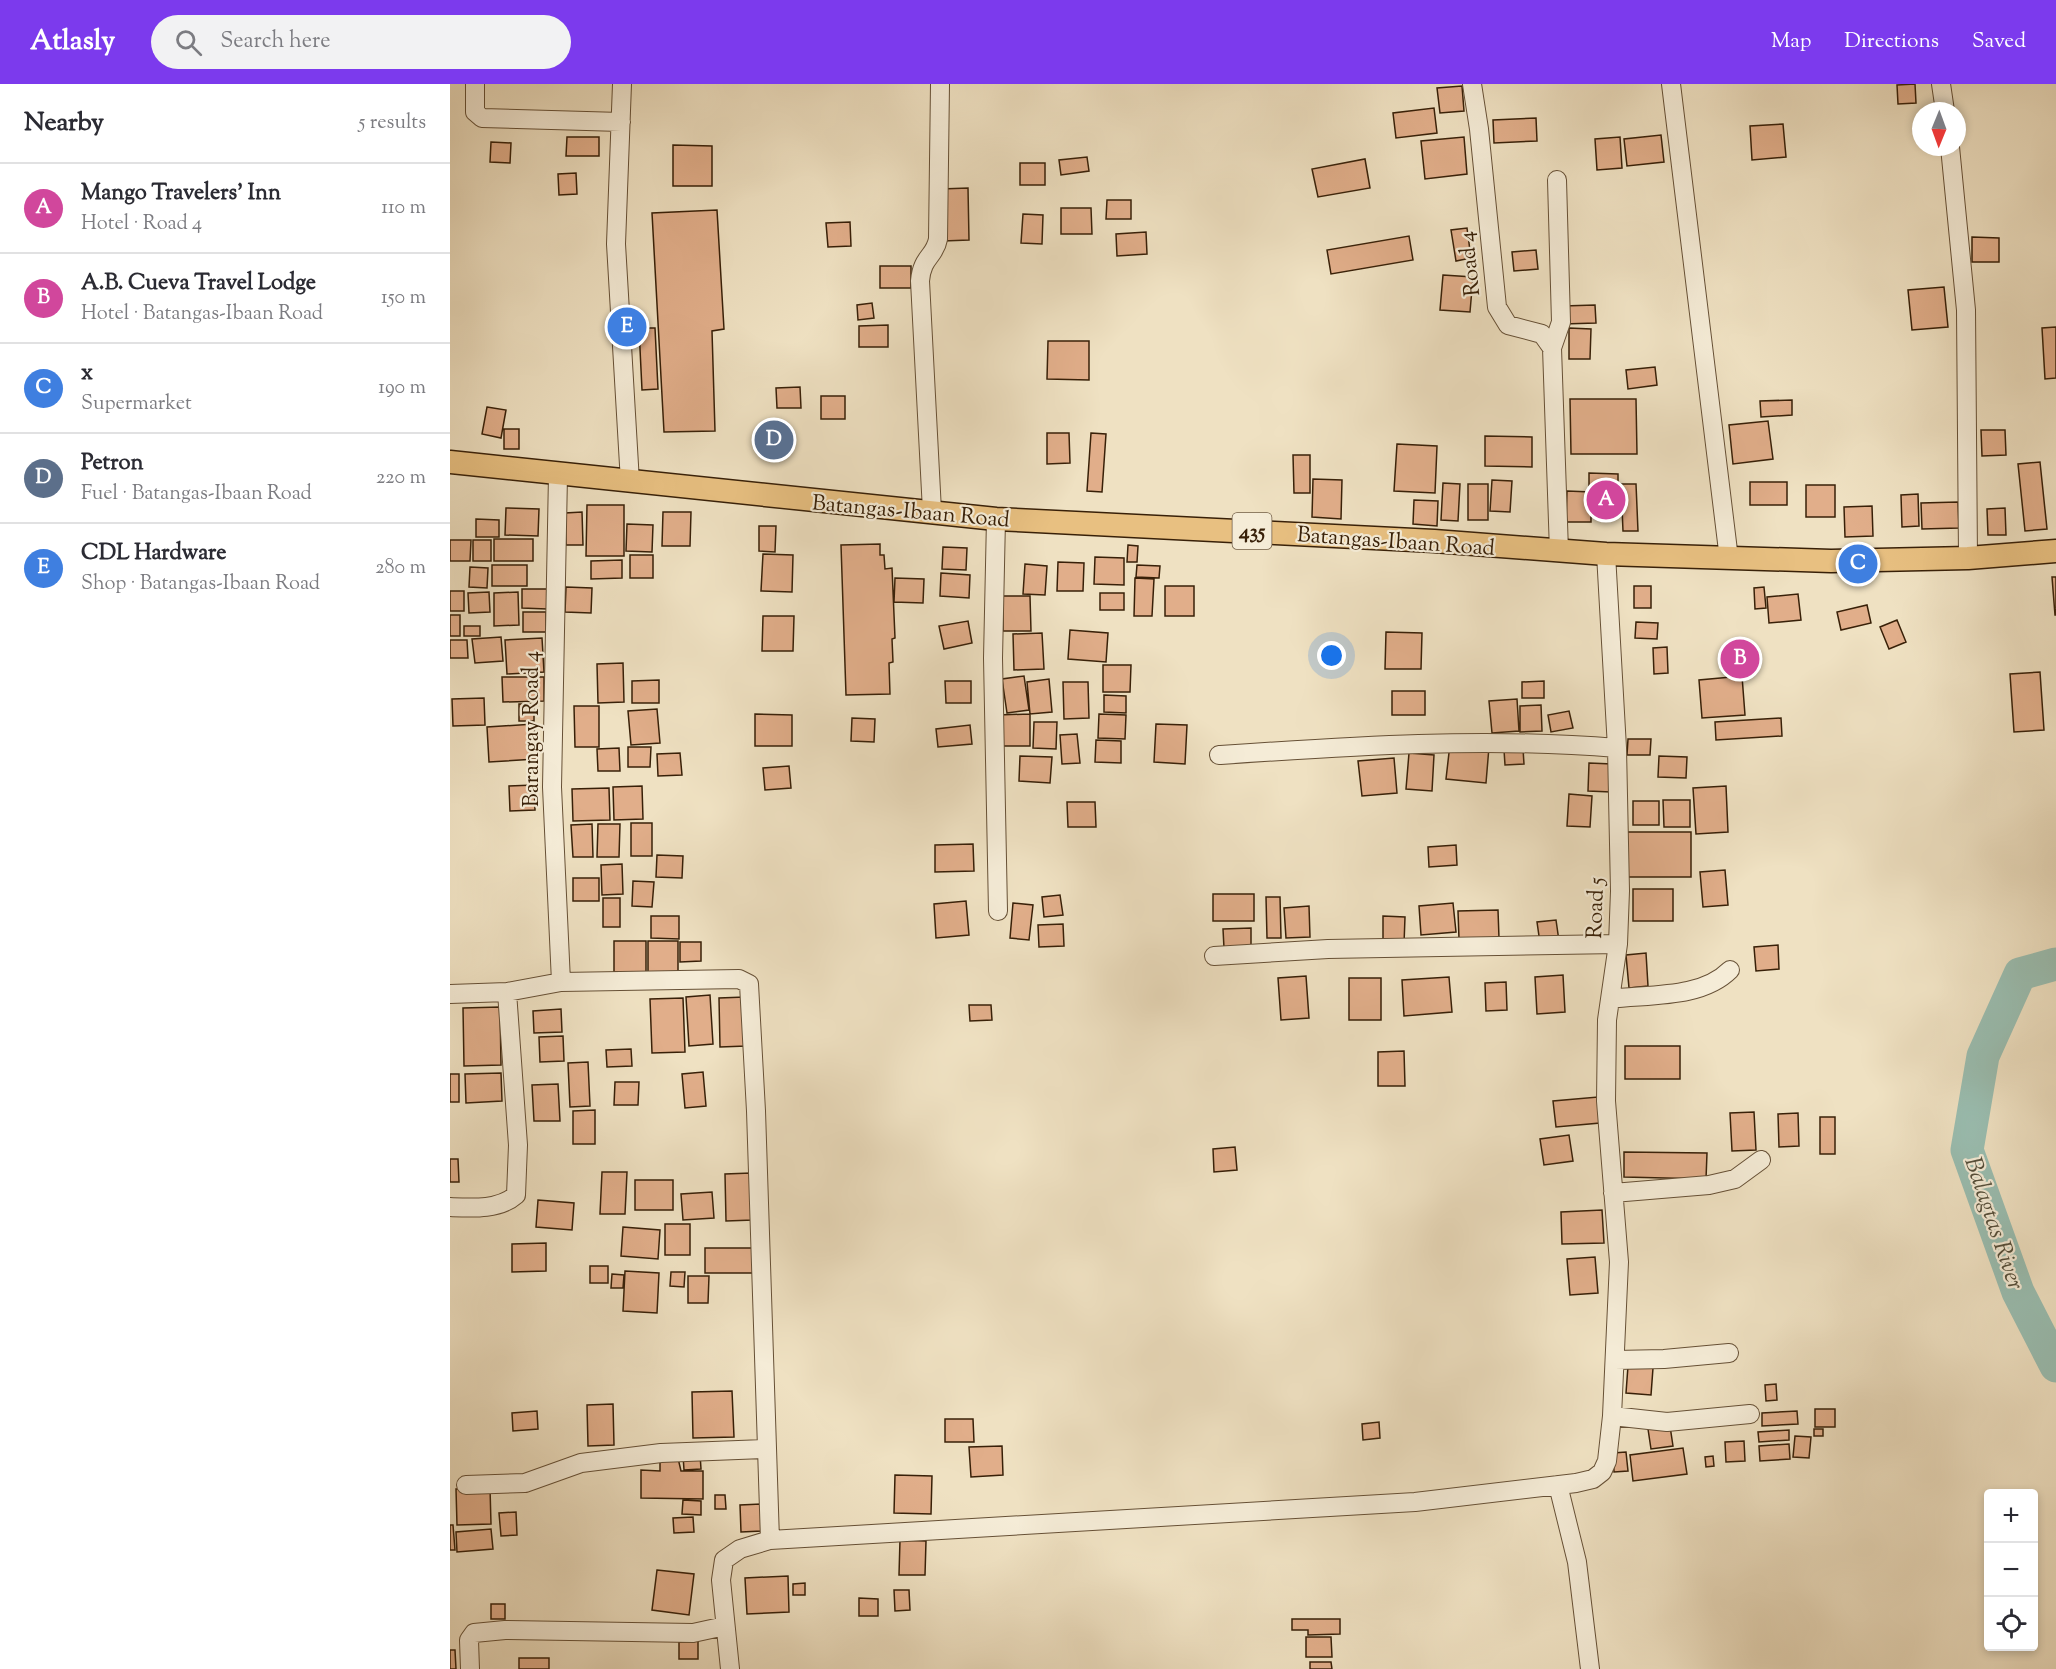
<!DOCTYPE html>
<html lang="en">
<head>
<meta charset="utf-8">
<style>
  :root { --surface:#fff; --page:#f2f2f3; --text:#2b2b33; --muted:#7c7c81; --line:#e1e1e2; --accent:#7c3aed }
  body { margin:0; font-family:"Sorts Mill Goudy",serif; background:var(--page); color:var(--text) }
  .controls { position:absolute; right:18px; bottom:18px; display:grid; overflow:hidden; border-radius:6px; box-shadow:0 3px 9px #0003 }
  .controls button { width:54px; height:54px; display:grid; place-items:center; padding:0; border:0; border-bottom:2px solid var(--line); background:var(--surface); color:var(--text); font:30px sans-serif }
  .compass { position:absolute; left:1462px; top:18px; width:54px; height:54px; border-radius:50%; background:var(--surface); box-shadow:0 3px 9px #0003; rotate:181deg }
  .you { position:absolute; left:882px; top:572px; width:21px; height:21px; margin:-15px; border:4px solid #fff; border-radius:50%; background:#1a73e8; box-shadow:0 0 0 9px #1a73e833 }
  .badge { display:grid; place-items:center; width:39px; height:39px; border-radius:50%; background:var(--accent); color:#fff; font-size:20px; font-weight:700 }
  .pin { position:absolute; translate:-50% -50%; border:3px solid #fff; box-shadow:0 2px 6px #0006 }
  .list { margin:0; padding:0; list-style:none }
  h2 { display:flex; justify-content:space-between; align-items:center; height:78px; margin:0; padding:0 24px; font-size:26px }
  h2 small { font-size:20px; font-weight:400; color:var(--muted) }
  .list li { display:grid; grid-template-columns:39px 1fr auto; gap:18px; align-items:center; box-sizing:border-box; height:90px; padding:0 24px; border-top:2px solid var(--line) }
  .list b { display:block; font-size:22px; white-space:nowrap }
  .list p { margin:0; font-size:20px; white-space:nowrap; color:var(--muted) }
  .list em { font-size:20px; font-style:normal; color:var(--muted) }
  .icon { flex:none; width:33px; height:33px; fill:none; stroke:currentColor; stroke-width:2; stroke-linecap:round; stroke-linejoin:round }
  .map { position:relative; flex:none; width:1606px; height:1585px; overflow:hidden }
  header { display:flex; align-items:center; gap:36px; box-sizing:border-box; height:84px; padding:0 30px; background:var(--accent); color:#fff }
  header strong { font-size:28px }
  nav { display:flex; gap:33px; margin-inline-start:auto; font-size:21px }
  .search { width:420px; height:54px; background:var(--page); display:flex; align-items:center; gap:15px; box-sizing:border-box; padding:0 21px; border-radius:33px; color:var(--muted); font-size:22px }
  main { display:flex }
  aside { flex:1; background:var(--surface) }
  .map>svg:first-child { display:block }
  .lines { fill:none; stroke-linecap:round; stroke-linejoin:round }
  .river { stroke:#9abeb1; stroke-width:33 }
  .building { fill:#e1ae8a; stroke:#382008; stroke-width:1.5 }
  .minor-casing { stroke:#665036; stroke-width:20 }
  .major-casing { stroke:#382008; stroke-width:25 }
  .minor { stroke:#f5ecd7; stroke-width:18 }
  .major { stroke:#e8c081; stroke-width:22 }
  .labels { text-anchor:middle; stroke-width:4.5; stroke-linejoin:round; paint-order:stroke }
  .shield { fill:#f5ecd7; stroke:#715d46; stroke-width:1.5 }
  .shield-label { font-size:21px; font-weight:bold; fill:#382008 }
  .street-label { font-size:22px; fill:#382008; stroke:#f5ecd7 }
  .water-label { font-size:24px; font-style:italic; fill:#554f3b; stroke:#f5ecd7 }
</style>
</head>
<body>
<header>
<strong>Atlasly</strong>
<div class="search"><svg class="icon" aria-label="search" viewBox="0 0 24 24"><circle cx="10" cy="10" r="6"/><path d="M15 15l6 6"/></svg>Search here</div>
<nav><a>Map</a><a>Directions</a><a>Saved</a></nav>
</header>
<main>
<aside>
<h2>Nearby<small>5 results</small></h2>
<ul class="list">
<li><span class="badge" style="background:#d1479c">A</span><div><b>Mango Travelers' Inn</b><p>Hotel · Road 4</p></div><em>110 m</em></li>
<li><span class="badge" style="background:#d1479c">B</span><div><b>A.B. Cueva Travel Lodge</b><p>Hotel · Batangas-Ibaan Road</p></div><em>150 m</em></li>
<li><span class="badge" style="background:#3f7fe0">C</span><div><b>x</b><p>Supermarket</p></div><em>190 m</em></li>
<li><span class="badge" style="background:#5c6f8a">D</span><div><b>Petron</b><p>Fuel · Batangas-Ibaan Road</p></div><em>220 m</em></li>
<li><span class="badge" style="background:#3f7fe0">E</span><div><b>CDL Hardware</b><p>Shop · Batangas-Ibaan Road</p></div><em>280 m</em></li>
</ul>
</aside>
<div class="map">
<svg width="1606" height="1585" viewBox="0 0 1606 1585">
  <rect width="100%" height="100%" fill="#efe1c2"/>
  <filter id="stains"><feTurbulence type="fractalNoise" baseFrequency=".00333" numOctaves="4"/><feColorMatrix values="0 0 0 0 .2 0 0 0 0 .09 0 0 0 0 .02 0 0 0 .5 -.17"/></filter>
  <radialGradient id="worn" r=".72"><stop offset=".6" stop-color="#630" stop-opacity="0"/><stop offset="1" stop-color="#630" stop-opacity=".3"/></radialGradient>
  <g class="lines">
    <!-- river -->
    <path class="river" d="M1606 880 1570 890 1533 972 1517 1066 1568 1208 1606 1282"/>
  </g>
  <!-- building -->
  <path class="building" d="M1465 0 1466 19 1448 20 1447 1Z
    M1012 2 1014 27 990 29 987 4Z
    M984 24 987 49 946 54 943 29Z
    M1086 34 1087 57 1044 59 1043 36Z
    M1333 40 1336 73 1302 76 1300 42Z
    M1211 51 1214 78 1177 82 1174 55Z
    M117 53H149V72H116Z
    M1014 53 1017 90 975 95 971 57Z
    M1170 53 1172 84 1147 86 1145 55Z
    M41 58 61 59 60 79 40 78Z
    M223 61 262 62V102H223Z
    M637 73 639 87 611 91 609 76Z
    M915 75 920 104 868 113 862 85Z
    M570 79H595V101H570Z
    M126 89 127 110 109 111 108 90Z
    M518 104 519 156 493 157 491 105Z
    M657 116H681V135H656Z
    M611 124H641L642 150H611Z
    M267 126 274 245 262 247 265 347 214 348 202 129Z
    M573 130 593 131 592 160 571 159Z
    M400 138 401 162 378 163 376 139Z
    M1017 144 1021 174 1006 177 1001 146Z
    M696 148 697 170 667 172 666 150Z
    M959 152 963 176 881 190 877 166Z
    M1522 153 1549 154V178H1522Z
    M1086 166 1088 185 1064 187 1062 168Z
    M430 182H461V204H430Z
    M993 191 1023 193 1020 228 990 226Z
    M1494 203 1498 243 1462 246 1458 206Z
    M422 219 424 234 408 236 407 221Z
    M1145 221 1146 239 1113 240V222Z
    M438 241V263H409V242Z
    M1606 243V294L1595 295 1592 244Z
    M189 244H205L208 305 192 306Z
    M1119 244 1141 245 1140 275H1119Z
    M598 257H639V296L597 295Z
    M1205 283 1207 301 1178 305 1176 286Z
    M350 303 351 324H327L326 304Z
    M371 312H395V335H371Z
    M1120 315H1186L1187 370H1121Z
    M1342 316V331L1311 333 1310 317Z
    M37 323 56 326 51 354 32 350Z
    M1318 337 1323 375 1283 380 1279 341Z
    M54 345H69V365H54Z
    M1531 346H1555L1556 371 1532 372Z
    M597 349H619L620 379 597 380Z
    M641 349 656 350 652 408 637 407Z
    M1035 352 1082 353V383L1035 382Z
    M947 360 987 362 985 409 944 407Z
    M843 371H860V409H844Z
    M1590 378 1597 445 1575 447 1568 380Z
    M1139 389 1168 390V405H1139Z
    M863 395 892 396 891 435 862 433Z
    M1042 396 1062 397 1060 428 1040 427Z
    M1300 398H1337V421H1300Z
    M993 399 1010 400 1008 437 991 436Z
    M1018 400H1038V436H1018Z
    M1171 400H1186L1188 447H1173Z
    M1356 401H1385V433H1356Z
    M1117 407 1141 408V438H1116Z
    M1468 410 1469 442 1452 443 1451 411Z
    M964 416 988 417 987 442 963 440Z
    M1508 418 1509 444 1472 445 1471 419Z
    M137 421H174V472H136Z
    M1422 422 1423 452 1395 453 1394 423Z
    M56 424 89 425 88 452 55 451Z
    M1555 424 1556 451H1538L1537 425Z
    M132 428 133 461H116L115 429Z
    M213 428H241L240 462H212Z
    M26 435 49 436V453H26Z
    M177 440 203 441 202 468 176 467Z
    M309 442H326L325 468 309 467Z
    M44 455H83V477H44Z
    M0 456H21L20 477H0Z
    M23 456H41V477H23Z
    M430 460V471H434L435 485 442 484 445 554 442 555 443 578 439 579 440 610 396 611 391 461Z
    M678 461 688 462 687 478H677Z
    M493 463 517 464 516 486 492 485Z
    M313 470 343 471 342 508 311 507Z
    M180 471H203V494H180Z
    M645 473 674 474V501L644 500Z
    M172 476V494L141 495V477Z
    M608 478 634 479 633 507H607Z
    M575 480 597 482 595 511 573 510Z
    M42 481H77V502H42Z
    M687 481 710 482 709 494 686 493Z
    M20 483 38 484 37 504 19 503Z
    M491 489 520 491 519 514 490 512Z
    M1602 493H1606V531H1605Z
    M445 494 474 495 473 519 444 518Z
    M685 494 704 495 702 532H684Z
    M715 502H744V532H715Z
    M1184 502H1201V524H1184Z
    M116 503 142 504 141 529 115 528Z
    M1314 503 1316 524 1305 525 1304 504Z
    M72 505H98L97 525 72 524Z
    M0 507H14V527H0Z
    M39 508 40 528 19 529 18 509Z
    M68 508 69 541 44 542V509Z
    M650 509H674V526H650Z
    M1348 510 1351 536 1319 539 1317 513Z
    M553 512H580L581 547H553Z
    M1417 521 1421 539 1391 546 1387 528Z
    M73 528H96V548H73Z
    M0 531H10V552H0Z
    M313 532H344L343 567H312Z
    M1447 536 1456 558 1439 565 1430 543Z
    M518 537 522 559 494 565 489 542Z
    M1186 538 1208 539 1207 555 1185 554Z
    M14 542H30V552H14Z
    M620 546 658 549 656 578 618 575Z
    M936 548 972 549 971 585H935Z
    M592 549 594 585 564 586 563 550Z
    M51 553 53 577 25 579 22 555Z
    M92 554 94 588 57 590 55 556Z
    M0 556H17L18 574H0Z
    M1217 563 1218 589 1204 590 1203 564Z
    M173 579 174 618 148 619 147 580Z
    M653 581H681L680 608H653Z
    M1590 588 1594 646 1564 648 1560 590Z
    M574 592 579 626 557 629 552 595Z
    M1292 592 1295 631 1252 634 1249 596Z
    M52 593H94V617L53 618Z
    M599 595 602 628 580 630 577 598Z
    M209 596V619H182V597Z
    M495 597H521V619H496Z
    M1094 597V614H1072V598Z
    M613 598H638L639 634 614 635Z
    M942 607H975V631H942Z
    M654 611 676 612V629L654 628Z
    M34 614 35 641 3 642 2 615Z
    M1067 615 1069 647 1042 649 1039 617Z
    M69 620H84V637H69Z
    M1091 621 1092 647 1070 648V622Z
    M124 622H149V663H125Z
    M207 625 210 659 181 661 178 627Z
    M1119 627 1123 644 1101 648 1098 631Z
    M305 630 342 631V662H305Z
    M580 630V662H547V631Z
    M649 630 676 631 675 655 648 654Z
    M402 634 425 635 424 658 401 657Z
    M1331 634 1332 652 1266 656 1265 638Z
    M584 638H607L606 665 583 664Z
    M84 640 86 675 39 678 37 643Z
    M706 640 737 641 735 680 704 678Z
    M520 641 522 660 488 663 486 645Z
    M627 650 630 679 612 680 610 651Z
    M1178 655H1201L1200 671H1177Z
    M646 656 671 657V679L645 678Z
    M1000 660 1039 663 1036 699 996 695Z
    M178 663H201L200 683H178Z
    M169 664 170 687H148L147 665Z
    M1073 665 1074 680 1055 681 1054 666Z
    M230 669 232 691 208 692 207 670Z
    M959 669 984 671 982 707 956 705Z
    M570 672 602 673 600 699 569 697Z
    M1209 672 1237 673 1236 694 1208 693Z
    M944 674 947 709 912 712 908 677Z
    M1139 679 1162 680 1161 708 1138 707Z
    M339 682 341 704 315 706 313 684Z
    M84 701 85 726 60 727 59 702Z
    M192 702 193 735 164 736 163 703Z
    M1276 702 1278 748 1246 750 1243 704Z
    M159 704 160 736 123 737 122 705Z
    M1119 710 1142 712 1140 743 1117 742Z
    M1213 716H1240V743H1214Z
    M1183 717H1209V741H1183Z
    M617 718H645L646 743H618Z
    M181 739H202V772H181Z
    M142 740 143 773H123L121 741Z
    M148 740H170L169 773H147Z
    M1170 748H1241V793H1171Z
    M523 760 524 787 485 788V761Z
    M1006 761 1007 781 979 783 978 763Z
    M207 771 233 772 232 794 206 793Z
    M172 780 173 810 152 811 151 781Z
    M1275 786 1278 821 1253 823 1250 788Z
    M123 794H149V817H123Z
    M183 797 204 798 202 823 182 822Z
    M1183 805H1223V837H1183Z
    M763 810H804V837H763Z
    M610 811 613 831 594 833 592 813Z
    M816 813H830L831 854H817Z
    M153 814H170V843H153Z
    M516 817 519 851 486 854 484 820Z
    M563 819 583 821 579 856 560 854Z
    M1003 819 1006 848 971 851 969 822Z
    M859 822 860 853 836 854 834 824Z
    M1048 826 1049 854 1009 855 1008 827Z
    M201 832H229V855L201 854Z
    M933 832 955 833 954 860H933Z
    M1106 836 1109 857 1090 859 1087 838Z
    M613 840 614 862 589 863 588 841Z
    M801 844V864H774L773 845Z
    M164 857H196V888H164Z
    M198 857H228V893H198Z
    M230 858H251V877L230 878Z
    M1328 861 1329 885 1306 887 1304 863Z
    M1196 869 1198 902 1179 904 1176 871Z
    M1113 891 1115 928 1087 930 1085 893Z
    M856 892 859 934 831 936 828 894Z
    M999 893 1002 928 954 932 952 896Z
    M899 894H931V936H899Z
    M1056 898 1057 926 1036 927 1035 899Z
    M260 911 263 960 239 962 236 913Z
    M295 913 296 962 270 963 269 914Z
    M233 914 235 968 202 969 200 915Z
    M519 921H541L542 936 520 937Z
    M50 923 51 981 14 982 13 924Z
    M111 925 112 948 84 949 83 927Z
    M113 952 114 977 90 978 89 953Z
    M1175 962H1230V995H1175Z
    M181 965 182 982 157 983 156 966Z
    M954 967 955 1002H928V968Z
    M138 978 140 1022 120 1023 118 979Z
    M253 988 256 1022 235 1024 232 990Z
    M51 989 52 1017 16 1019 15 990Z
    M0 990H9V1018H0Z
    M165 998H189L188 1021H164Z
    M108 1000 110 1037H84L82 1001Z
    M1148 1013 1150 1039 1106 1043 1103 1017Z
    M145 1026V1060H123V1027Z
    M1304 1028 1306 1066 1282 1067 1280 1029Z
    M1348 1029 1349 1062 1329 1063 1328 1030Z
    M1370 1033H1385V1070H1370Z
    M1119 1051 1123 1077 1094 1081 1090 1055Z
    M785 1063 787 1086 764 1088 763 1065Z
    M1174 1068 1257 1069 1256 1095 1174 1093Z
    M0 1075H8L9 1098H0Z
    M152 1088H177L175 1130H150Z
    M301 1089 303 1136 276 1137 275 1090Z
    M185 1096H223V1126H185Z
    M262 1108 264 1134 233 1136 231 1110Z
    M88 1116 124 1119 122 1146 86 1143Z
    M1152 1126 1154 1159 1112 1160 1111 1128Z
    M215 1140H240V1171H215Z
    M173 1143 210 1146 208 1175 171 1172Z
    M96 1159V1187L62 1188V1160Z
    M255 1164H303V1189H255Z
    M1145 1173 1148 1209 1120 1211 1117 1175Z
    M140 1182H158V1199H140Z
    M175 1187 209 1189 207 1229 173 1227Z
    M221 1188H235L234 1203 220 1202Z
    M162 1190 174 1191 173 1204H161Z
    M238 1192H259L258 1219H238Z
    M1178 1282 1203 1284 1201 1311 1176 1309Z
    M1326 1300 1327 1316 1316 1317 1315 1301Z
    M282 1307 284 1353 243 1354 242 1308Z
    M163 1320 164 1361 138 1362 137 1321Z
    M1365 1325H1385V1343H1365Z
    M87 1327 88 1345 63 1347 62 1329Z
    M1347 1327 1348 1340 1312 1342V1329Z
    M495 1335H523L524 1358H495Z
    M929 1338 930 1354 913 1356 912 1340Z
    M1220 1342 1223 1362 1201 1365 1198 1345Z
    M1364 1345H1373V1352H1364Z
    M1339 1346V1356L1309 1358 1308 1348Z
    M1345 1352 1361 1353 1359 1374 1343 1373Z
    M1294 1357 1295 1377 1276 1378 1275 1358Z
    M1339 1360 1340 1375 1310 1377 1309 1362Z
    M552 1362 553 1391 521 1393 519 1363Z
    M1233 1364 1237 1390 1183 1397 1180 1371Z
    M1176 1368 1178 1387 1164 1388 1163 1369Z
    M250 1370 251 1385 234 1386 233 1371Z
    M1263 1372 1264 1382 1256 1383 1255 1373Z
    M210 1374H228L231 1387H253V1415L191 1414V1386L210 1387Z
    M445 1391 482 1392 481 1430 444 1429Z
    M40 1404 41 1440 7 1441 6 1405Z
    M265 1411H275L276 1425H265Z
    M233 1416 251 1417V1431L232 1430Z
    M311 1420 312 1447 291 1448 290 1421Z
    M66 1428 67 1451 51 1452 49 1429Z
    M243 1433 244 1448 224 1449 223 1434Z
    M0 1441H3L5 1466H0Z
    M41 1445 43 1465 7 1468 6 1448Z
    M450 1456 476 1457 475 1491H449Z
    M207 1486 244 1490 239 1531 202 1526Z
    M338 1492 339 1528 297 1530 295 1494Z
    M355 1499V1511H343V1500Z
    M444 1506H459L460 1526 445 1527Z
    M409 1514 428 1515V1532H409Z
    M41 1520H55V1535H41Z
    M842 1535H890V1550L858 1551V1546H842Z
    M856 1553H881L882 1573H856Z
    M248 1557V1575H229V1558Z
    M0 1566H5L6 1585H0Z
    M69 1574H99V1585H69Z
    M860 1578H881L882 1585H860Z"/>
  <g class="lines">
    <!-- minor casing -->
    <g class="minor-casing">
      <path id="minor" d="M25 0V28L32 34 171 38
        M172 0 166 160 180 398
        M1022 0 1029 45 1047 223 1058 241 1092 250 1102 264 1109 467
        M1221 0 1279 475
        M1491 0 1495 27
        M1500 63 1516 226 1518 474
        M1102 264 1111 238 1107 96
        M108 391 102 703 111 898
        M482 427 470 197C472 172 485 173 488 155L490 0
        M546 435 543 574 548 827
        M769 671C902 662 1034 653 1167 664
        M764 872 878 865 1168 860
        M0 910 57 908 111 898 289 895 299 900 306 1027 320 1456 290 1465 274 1476 271 1496 280 1585
        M1160 915C1199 910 1251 915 1280 886
        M1163 1109 1259 1101 1285 1095 1311 1076
        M0 1123C22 1124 49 1126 66 1111L68 1061 57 908
        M1165 1276 1214 1275 1279 1269
        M1162 1332 1217 1338 1300 1330
        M16 1401 75 1399 131 1379 211 1369 317 1365
        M1108 1401 1127 1478 1140 1585
        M320 1456 965 1418 1126 1399 1143 1395 1152 1388 1157 1377 1162 1332 1169 1178 1156 1017 1157 936 1168 860 1170 807 1167 664 1156 470
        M20 1585 19 1556 24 1549 55 1546 243 1549 275 1542"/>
    </g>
    <!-- major casing -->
    <g class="major-casing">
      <path id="major" d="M0 378 546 435 984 457 1156 470 1381 477 1518 474 1606 467"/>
    </g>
    <!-- minor -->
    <use href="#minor" class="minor"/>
    <!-- major -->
    <use href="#major" class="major"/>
  </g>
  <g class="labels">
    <!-- shield labels -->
    <rect class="shield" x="782.5" y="429" width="39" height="36" rx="4.5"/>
    <g class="shield-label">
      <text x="802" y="454">435</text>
    </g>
    <!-- street labels -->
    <g class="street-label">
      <text transform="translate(1018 180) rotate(-96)" y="8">Road 4</text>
      <text transform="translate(461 426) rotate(5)" y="8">Batangas-Ibaan Road</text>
      <text transform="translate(946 456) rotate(4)" y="8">Batangas-Ibaan Road</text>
      <text transform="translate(80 645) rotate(-90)" y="8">Barangay Road 4</text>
      <text transform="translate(1144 824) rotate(-88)" y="8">Road 5</text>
    </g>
    <!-- water labels -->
    <g class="water-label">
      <text transform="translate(1545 1139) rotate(71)" y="8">Balagtas River</text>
    </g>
  </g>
  <rect width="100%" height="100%" filter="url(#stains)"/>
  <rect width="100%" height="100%" fill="url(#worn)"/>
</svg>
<div class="controls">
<button>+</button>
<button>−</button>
<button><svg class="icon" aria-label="locate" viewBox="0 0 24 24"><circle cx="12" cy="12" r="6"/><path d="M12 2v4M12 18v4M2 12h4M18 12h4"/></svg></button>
</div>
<svg class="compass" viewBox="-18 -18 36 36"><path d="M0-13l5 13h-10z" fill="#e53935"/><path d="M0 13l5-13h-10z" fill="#7c7c81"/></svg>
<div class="you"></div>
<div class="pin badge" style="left:1156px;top:416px;background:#d1479c">A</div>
<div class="pin badge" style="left:1290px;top:575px;background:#d1479c">B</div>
<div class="pin badge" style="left:1408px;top:480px;background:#3f7fe0">C</div>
<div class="pin badge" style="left:324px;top:356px;background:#5c6f8a">D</div>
<div class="pin badge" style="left:177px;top:243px;background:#3f7fe0">E</div>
</div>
</main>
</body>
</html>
